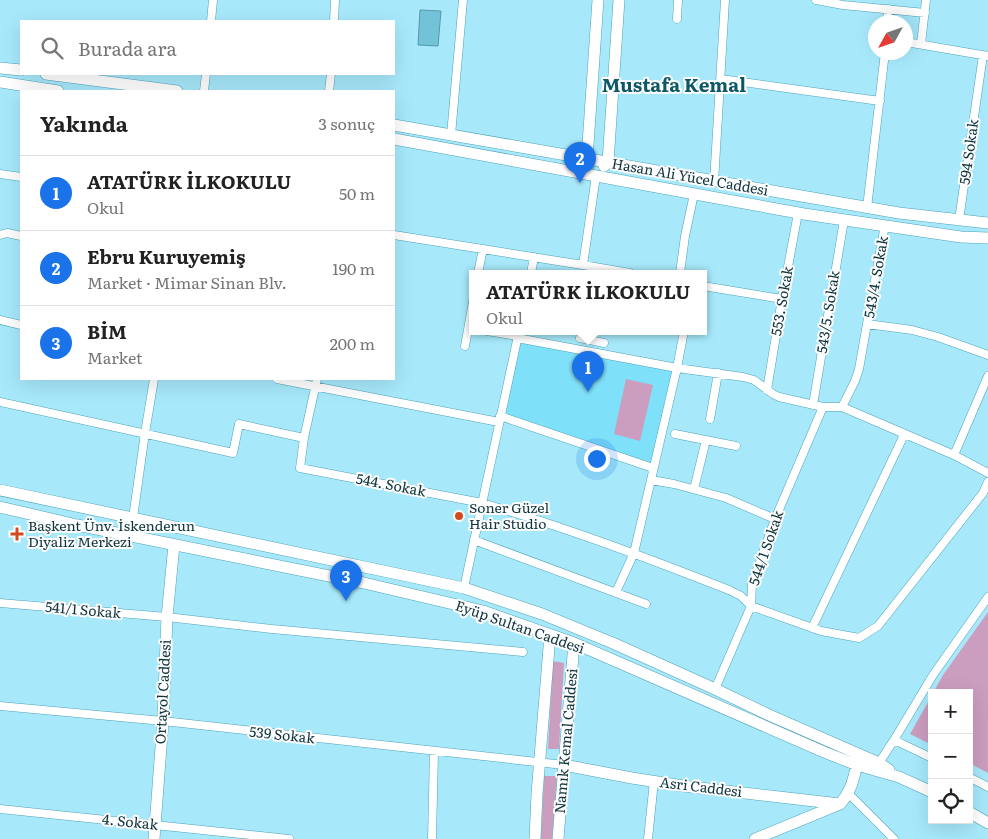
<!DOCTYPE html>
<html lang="tr">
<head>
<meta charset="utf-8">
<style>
  :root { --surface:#fff; --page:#f6f6f6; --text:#222; --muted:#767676; --line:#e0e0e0; --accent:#1a73e8 }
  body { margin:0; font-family:Literata,serif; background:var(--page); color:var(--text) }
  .controls { position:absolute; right:15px; bottom:15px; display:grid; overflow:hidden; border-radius:0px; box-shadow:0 5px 20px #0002 }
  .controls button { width:45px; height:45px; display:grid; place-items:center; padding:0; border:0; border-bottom:1px solid var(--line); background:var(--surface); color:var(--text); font:25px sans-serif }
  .compass { position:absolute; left:868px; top:15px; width:45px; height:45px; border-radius:50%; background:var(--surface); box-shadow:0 5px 20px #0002; rotate:230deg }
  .you { position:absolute; left:596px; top:458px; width:18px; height:18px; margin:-12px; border:4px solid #fff; border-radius:50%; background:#1a73e8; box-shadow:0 0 0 8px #1a73e833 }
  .badge { display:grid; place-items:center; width:32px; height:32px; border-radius:50%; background:var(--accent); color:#fff; font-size:16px; font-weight:700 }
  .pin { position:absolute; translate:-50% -41px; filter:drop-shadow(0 1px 2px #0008) }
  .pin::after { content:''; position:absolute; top:26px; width:18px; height:15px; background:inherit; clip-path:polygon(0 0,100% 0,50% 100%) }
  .popup { position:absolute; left:469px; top:270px; width:238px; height:65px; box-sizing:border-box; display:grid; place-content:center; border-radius:0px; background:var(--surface); filter:drop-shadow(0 1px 4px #0005); font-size:16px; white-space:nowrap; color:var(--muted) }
  .popup b { font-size:19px; color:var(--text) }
  .popup::after { content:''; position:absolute; left:50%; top:100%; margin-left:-10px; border:10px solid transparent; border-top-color:var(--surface) }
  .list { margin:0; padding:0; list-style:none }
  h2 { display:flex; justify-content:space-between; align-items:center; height:65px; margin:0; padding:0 20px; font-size:21px }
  h2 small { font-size:16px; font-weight:400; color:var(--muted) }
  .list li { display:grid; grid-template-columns:32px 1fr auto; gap:15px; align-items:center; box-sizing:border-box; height:75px; padding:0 20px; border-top:1px solid var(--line) }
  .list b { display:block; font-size:19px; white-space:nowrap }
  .list p { margin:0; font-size:16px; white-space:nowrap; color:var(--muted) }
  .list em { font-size:16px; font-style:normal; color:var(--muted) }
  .icon { flex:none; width:28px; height:28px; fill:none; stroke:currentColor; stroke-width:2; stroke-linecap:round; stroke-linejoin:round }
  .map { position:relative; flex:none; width:988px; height:839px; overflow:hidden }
  .search { position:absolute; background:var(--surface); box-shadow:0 5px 20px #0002; left:20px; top:20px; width:375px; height:55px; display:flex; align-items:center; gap:12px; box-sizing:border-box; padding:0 18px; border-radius:0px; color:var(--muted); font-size:19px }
  .panel { position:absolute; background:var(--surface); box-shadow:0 5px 20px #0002; left:20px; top:90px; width:375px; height:290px; border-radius:0px }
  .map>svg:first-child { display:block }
  .built { fill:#7fe0f9 }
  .green { fill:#cb9dbf }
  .water { fill:#73c3d8; stroke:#5598aa }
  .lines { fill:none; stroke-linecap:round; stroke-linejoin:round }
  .street-casing { stroke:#4da3b9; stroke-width:9 }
  .secondary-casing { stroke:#4da3b9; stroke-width:12 }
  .street { stroke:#fff; stroke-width:8 }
  .secondary { stroke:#fff; stroke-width:11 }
  .poi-dot { fill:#d34a21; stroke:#fdfdfd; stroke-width:2 }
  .labels { text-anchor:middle; stroke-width:4; stroke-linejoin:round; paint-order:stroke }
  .street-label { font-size:14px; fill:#0f343d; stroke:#fdfdfd }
  .poi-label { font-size:14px; fill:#0f343d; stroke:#fdfdfd; text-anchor:start }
  .district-label { font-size:19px; font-weight:bold; fill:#0e5766; stroke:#fdfdfd }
</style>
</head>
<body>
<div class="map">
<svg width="988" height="839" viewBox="0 0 988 839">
  <rect width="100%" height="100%" fill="#a7e9fb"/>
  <!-- built -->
  <path class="built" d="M517 338 677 368 653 468 500 416Z"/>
  <!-- green -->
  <path class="green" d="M626 379 653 385 640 441 614 434Z
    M988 612V773L969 763V693H933L943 675Z
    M553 661 564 663 559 749H548Z
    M932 695V745L910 734Z
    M544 776H557L552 839H541Z"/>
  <!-- water -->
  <path class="water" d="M420 10 441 11 438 46 418 45Z"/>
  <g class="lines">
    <!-- street casing -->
    <g class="street-casing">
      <path id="street" d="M816 0 843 5 925 13
        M677 19 678 0
        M211 21 213 0
        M334 21 335 0
        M887 22 888 9
        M906 42 988 56
        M921 44 926 0
        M721 79 880 101
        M204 91 206 74
        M329 91 331 74
        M451 135 463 0
        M0 174 21 177
        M714 182 725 0
        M867 208 885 52
        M959 220 983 55
        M885 225 867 324 912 330 938 337 988 355
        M0 235 7 233 21 236
        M394 235 583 265 630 273
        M583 265 596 176
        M478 273 483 249
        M531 273 534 257
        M680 273 685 236 694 194
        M703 286 782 299
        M0 320 21 325
        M487 331 518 336
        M517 338 677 368 743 377 754 380 773 394 779 397 823 407H842L954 455 988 473
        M580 338 604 343
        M465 346 473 302
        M277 379 499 422
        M767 390 782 299 798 213
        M0 402 233 453 239 424 304 438 317 379
        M813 405 844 220
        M842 407 855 381 859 369 867 324
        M500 416 653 468
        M710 419 718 373
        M675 434 736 446
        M304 438 300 468 482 503C566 527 648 558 729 590L741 596 751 606 821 631 859 638 878 626 983 493 988 482
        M954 455 988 376
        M651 480 674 484 726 498 775 519
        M694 489 706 440
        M133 518 145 433 154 379
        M474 540 646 604
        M464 588 519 331
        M616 592 634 553 677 368 684 331
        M0 603 167 617 272 629 523 652
        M812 628 904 435
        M715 689 751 606 752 584 775 519 823 407
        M0 706 163 721 564 765
        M894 740 932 758
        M879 763 894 740 933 675 988 597
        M969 777 988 787
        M848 793 894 839
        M0 809 289 839
        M432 839 434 752
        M648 839 654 781"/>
    </g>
    <!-- secondary casing -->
    <g class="secondary-casing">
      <path id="secondary" d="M0 68 21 70
        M46 74 177 91
        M0 82 58 91
        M394 125 899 213 988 223
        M394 139 804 214 961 237 988 238
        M589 164 587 159 598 0
        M604 166 608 162 619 0
        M0 490 464 588 542 614 615 644 715 689 769 715 879 763 889 770
        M0 507 77 525 364 583 483 611 574 643 824 752 857 765 899 777 932 792
        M564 765 632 778 683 786 840 804
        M969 812 988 823
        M154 839 163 721 167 617 174 545
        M535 839 537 794 550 635
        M558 839 574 643
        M755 839 840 804C851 792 853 780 857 765"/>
    </g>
    <!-- street -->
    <use href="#street" class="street"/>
    <!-- secondary -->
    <use href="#secondary" class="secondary"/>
  </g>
  <!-- markers -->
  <g class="poi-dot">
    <circle cx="459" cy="516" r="5"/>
    <path d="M14.5 526.5h5v5h5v5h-5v5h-5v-5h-5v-5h5z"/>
  </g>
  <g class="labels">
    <!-- street labels -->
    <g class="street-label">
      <text transform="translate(969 152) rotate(-82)" y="5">594 Sokak</text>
      <text transform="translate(690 177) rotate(10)" y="5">Hasan Ali Yücel Caddesi</text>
      <text transform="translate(876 277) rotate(-80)" y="5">543/4. Sokak</text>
      <text transform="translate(782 301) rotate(-80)" y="5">553. Sokak</text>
      <text transform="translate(828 312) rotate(-81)" y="5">543/5. Sokak</text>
      <text transform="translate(391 485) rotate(11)" y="5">544. Sokak</text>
      <text transform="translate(766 548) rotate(-71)" y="5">544/1 Sokak</text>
      <text transform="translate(83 610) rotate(5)" y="5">541/1 Sokak</text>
      <text transform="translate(520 627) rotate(19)" y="5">Eyüp Sultan Caddesi</text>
      <text transform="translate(163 692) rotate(-87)" y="5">Ortayol Caddesi</text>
      <text transform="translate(282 735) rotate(6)" y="5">539 Sokak</text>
      <text transform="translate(566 741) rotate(-85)" y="5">Namık Kemal Caddesi</text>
      <text transform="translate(701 787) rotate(7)" y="5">Asri Caddesi</text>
      <text transform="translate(130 822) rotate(6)" y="5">4. Sokak</text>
    </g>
    <!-- poi labels -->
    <g class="poi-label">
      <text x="469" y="513">Soner Güzel<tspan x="469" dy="16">Hair Studio</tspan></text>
      <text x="28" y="531">Başkent Ünv. İskenderun<tspan x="28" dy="16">Diyaliz Merkezi</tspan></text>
    </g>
    <!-- district labels -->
    <g class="district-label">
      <text x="674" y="92">Mustafa Kemal</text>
    </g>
  </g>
</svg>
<div class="controls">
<button>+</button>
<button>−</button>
<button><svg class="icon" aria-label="locate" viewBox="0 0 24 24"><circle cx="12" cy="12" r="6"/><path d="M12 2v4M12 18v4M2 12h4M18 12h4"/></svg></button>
</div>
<svg class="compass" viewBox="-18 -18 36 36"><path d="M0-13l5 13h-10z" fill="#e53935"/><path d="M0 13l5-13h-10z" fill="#767676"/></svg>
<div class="you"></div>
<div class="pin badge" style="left:588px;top:392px">1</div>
<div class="popup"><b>ATATÜRK İLKOKULU</b>Okul</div>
<div class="pin badge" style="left:580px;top:183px">2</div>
<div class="pin badge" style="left:346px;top:601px">3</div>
<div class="search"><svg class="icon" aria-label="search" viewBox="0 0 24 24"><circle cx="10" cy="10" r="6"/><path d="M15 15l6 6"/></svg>Burada ara</div>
<section class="panel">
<h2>Yakında<small>3 sonuç</small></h2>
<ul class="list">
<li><span class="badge">1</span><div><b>ATATÜRK İLKOKULU</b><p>Okul</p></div><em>50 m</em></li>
<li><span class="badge">2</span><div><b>Ebru Kuruyemiş</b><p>Market · Mimar Sinan Blv.</p></div><em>190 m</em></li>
<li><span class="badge">3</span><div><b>BİM</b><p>Market</p></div><em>200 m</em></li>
</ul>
</section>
</div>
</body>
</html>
